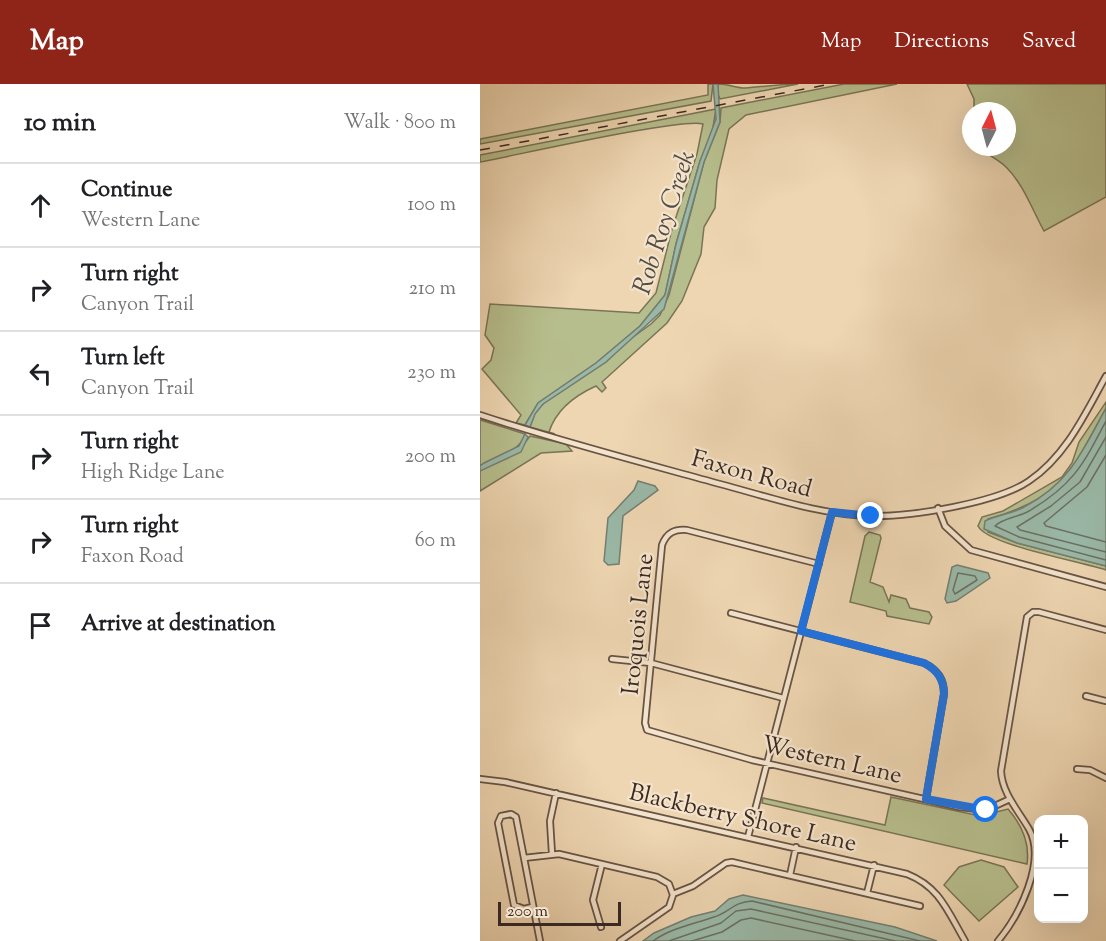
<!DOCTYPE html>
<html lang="en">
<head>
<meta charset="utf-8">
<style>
  :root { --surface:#fff; --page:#f2f2f2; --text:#202124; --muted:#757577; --line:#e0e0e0; --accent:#8f2418 }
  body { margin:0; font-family:"Sorts Mill Goudy",serif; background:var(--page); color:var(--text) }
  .controls { position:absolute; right:18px; bottom:18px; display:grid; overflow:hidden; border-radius:12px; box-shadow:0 6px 24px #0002 }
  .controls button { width:54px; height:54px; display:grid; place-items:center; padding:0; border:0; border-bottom:2px solid var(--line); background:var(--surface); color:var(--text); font:30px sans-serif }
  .compass { position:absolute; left:482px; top:18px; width:54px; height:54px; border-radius:50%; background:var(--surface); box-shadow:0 6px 24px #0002; rotate:6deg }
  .scale { position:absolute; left:18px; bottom:15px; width:123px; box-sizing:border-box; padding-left:6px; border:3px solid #3c2921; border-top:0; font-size:16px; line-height:21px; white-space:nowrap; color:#3c2921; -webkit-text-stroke:4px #f4e4cd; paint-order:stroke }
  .stop { position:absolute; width:18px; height:18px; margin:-14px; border:4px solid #1a73e8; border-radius:50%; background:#fff }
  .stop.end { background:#1a73e8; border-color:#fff; box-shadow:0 2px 6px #0008 }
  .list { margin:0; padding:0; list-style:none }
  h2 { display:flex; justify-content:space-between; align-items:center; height:78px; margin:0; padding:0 24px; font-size:26px }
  h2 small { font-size:20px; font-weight:400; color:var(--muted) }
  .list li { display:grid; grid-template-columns:39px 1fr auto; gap:18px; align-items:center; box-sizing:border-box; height:84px; padding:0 24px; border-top:2px solid var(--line) }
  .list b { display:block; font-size:22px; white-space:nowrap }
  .list p { margin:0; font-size:20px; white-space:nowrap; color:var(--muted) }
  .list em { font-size:20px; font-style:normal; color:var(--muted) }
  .icon { flex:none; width:33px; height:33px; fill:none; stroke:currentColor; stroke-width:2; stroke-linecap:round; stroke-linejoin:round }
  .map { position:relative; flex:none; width:626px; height:857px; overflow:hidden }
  header { display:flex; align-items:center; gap:36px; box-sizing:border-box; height:84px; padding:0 30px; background:var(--accent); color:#fff }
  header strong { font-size:28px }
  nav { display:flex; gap:33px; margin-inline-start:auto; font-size:21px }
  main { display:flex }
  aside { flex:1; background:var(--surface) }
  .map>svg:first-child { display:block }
  .green { fill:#b7be8d; stroke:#7a7457; stroke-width:1.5 }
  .water { fill:#9ab9a8; stroke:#747f72; stroke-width:1.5 }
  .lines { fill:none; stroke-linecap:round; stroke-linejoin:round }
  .shore { stroke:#6b7164; stroke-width:1.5 }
  .minor-casing { stroke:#685445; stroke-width:8 }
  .minor { stroke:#f4e4cd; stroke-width:4.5 }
  .rail { stroke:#3c2921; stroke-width:1.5; stroke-dasharray:10 10; stroke-linecap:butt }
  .route { stroke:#1a73e8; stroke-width:8 }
  .labels { text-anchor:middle; stroke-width:4.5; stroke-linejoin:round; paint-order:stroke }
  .street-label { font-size:24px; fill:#3c2921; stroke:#f4e4cd }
  .water-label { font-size:26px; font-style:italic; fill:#544d43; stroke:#f4e4cd }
</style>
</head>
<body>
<header>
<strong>Map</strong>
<nav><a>Map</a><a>Directions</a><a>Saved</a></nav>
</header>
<main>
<aside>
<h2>10 min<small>Walk · 800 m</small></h2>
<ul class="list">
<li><svg class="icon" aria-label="ahead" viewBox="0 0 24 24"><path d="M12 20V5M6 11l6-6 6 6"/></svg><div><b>Continue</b><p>Western Lane</p></div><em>100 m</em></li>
<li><svg class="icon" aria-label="right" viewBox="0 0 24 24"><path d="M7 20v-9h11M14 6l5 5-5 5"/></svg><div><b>Turn right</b><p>Canyon Trail</p></div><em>210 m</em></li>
<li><svg class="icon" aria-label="left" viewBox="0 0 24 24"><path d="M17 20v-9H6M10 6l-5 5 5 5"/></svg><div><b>Turn left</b><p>Canyon Trail</p></div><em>230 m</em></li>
<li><svg class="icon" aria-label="right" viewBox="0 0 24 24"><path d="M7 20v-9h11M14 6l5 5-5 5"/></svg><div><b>Turn right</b><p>High Ridge Lane</p></div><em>200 m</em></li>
<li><svg class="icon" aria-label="right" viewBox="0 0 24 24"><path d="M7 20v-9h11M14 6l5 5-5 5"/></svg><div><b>Turn right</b><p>Faxon Road</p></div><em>60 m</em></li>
<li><svg class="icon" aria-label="arrive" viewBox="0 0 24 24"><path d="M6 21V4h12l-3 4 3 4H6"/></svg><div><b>Arrive at destination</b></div></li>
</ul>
</aside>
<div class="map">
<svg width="626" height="857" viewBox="0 0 626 857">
  <rect width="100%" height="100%" fill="#eed6b2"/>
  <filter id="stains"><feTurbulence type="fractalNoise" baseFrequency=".00333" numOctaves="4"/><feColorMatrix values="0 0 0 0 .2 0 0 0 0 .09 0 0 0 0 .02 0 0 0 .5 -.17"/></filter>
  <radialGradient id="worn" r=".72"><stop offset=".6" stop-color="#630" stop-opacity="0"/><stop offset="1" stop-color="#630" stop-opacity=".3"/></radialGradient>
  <!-- green -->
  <path class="green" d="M228 0H233L231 17 0 60V55L228 11Z
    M238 0C249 0 256 4 265 4 282 3 300 0 318 0L240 15 237 8Z
    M364 0H417L266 31 249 45 237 96 235 124 224 143 221 170 202 217 187 239 122 298 126 304 122 308 116 302C96 311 76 326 69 348L75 350 50 343 55 329 63 320 126 278 149 256 171 240 180 231 189 211 224 78 240 38 241 24Z
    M487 0H626V113L564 147C553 127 543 100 527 84 519 75 509 73 500 63H527V27H494V15Z
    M236 25 232 49 220 77 196 160 185 211 160 242 116 279 58 319 45 341 36 339 41 331 2 285 11 276 14 264 5 251 10 220 159 229 176 209 192 145 217 70 223 40C204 33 33 72 0 78V71Z
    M626 318V324C592 386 582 415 508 435V448L537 459 626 482V486C603 478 507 461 498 442L502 433 523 427 582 393 592 379 599 358Z
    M0 336 45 350C40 369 16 372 0 382Z
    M50 352 86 360 92 367 61 369 0 407V387C21 375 36 372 50 352Z
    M389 448 400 451 401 454 390 498 403 503 409 518 411 511 426 515 430 524 449 528 452 533 449 540 407 532 406 527 370 518 385 452Z
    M411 713 500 732 528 725C542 741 550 759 547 780L282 719 283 714 405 741Z
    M501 776 524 783 538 803 499 837 464 801 479 783Z"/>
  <!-- water -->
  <path class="water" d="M233 0H238L240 38 224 78 184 225 126 278 63 320 55 330 50 343 45 341 58 319 116 279 160 242 185 211 196 160 220 77 236 35Z
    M626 324V482L537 459 504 445 505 437C517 431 532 430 544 423 589 400 603 367 626 324Z
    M45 350 48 353 41 368 0 387V382L4 379 39 362Z
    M158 397 175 402 178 406 143 432 139 480 128 481 124 477 128 434 154 406Z
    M477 481 508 489 510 494 476 517 467 519 465 515 472 483Z
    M263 811 415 843 457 857H163L174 849 211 833 235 827 249 815Z"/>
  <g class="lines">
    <!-- shore -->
    <path class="shore" d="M626 337C603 381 593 401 549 427 539 433 523 434 515 442L539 453 626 476
      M626 353 600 398 571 422 537 443 540 446 626 468
      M626 371 607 403 564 439 566 442 626 458
      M478 489 495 492 497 496 475 510 473 506Z
      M173 857C191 844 214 840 234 833 250 828 253 818 272 817L440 857
      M189 857 241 839 256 827 271 825 415 857
      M212 857 242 848 261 836 271 834 375 857"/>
    <!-- minor casing -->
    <g class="minor-casing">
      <path id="minor" d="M0 331C79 357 160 378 240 400 289 413 340 431 391 432 430 433 517 419 549 397 586 372 605 330 626 292
        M458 424 465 442 491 466 626 503
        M339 480 207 446C195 445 187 448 182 461L165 639 167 646 272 676 479 723 506 726 530 715
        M251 529 444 579C458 586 464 595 464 610L446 715
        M132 575 171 579 303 614
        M606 612 626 617
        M597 685 610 686 626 694
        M0 695 25 698 427 790C460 803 468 828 485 857
        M268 753 352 428
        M72 770 70 737 76 709
        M44 774 36 733 31 730 21 732 18 739 34 821 44 825 52 823
        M310 791 316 763
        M387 809 394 781
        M193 810 213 802 246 779 252 778 440 822
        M121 843 113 816 122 780
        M60 857 44 774 79 770 177 793 189 800 193 811 189 823 140 857
        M518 857C539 832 567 777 549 745 538 726 522 709 521 687L547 533 553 528H559L626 546"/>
    </g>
    <!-- minor -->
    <use href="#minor" class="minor"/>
    <!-- rail -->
    <path class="rail" d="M0 66 351 0"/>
  </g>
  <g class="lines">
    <!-- route -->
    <path class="route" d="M391 432 352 428 321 547 444 579C457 586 464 595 464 610L446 715 506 726"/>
  </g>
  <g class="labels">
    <!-- street labels -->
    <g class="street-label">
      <text transform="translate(272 389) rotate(15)" y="8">Faxon Road</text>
      <text transform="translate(157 540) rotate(-84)" y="8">Iroquois Lane</text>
      <text transform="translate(352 675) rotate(13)" y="8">Western Lane</text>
      <text transform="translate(263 733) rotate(13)" y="8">Blackberry Shore Lane</text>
    </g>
    <!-- water labels -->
    <g class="water-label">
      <text transform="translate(183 138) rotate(-72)" y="9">Rob Roy Creek</text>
    </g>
  </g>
  <rect width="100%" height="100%" filter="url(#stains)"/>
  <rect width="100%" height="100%" fill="url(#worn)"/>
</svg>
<div class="controls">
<button>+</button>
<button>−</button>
</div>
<svg class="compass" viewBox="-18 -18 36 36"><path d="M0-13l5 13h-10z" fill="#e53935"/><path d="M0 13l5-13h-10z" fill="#757577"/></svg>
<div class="scale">200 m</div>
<div class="stop" style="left:506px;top:726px"></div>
<div class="stop end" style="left:391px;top:432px"></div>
</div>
</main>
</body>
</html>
